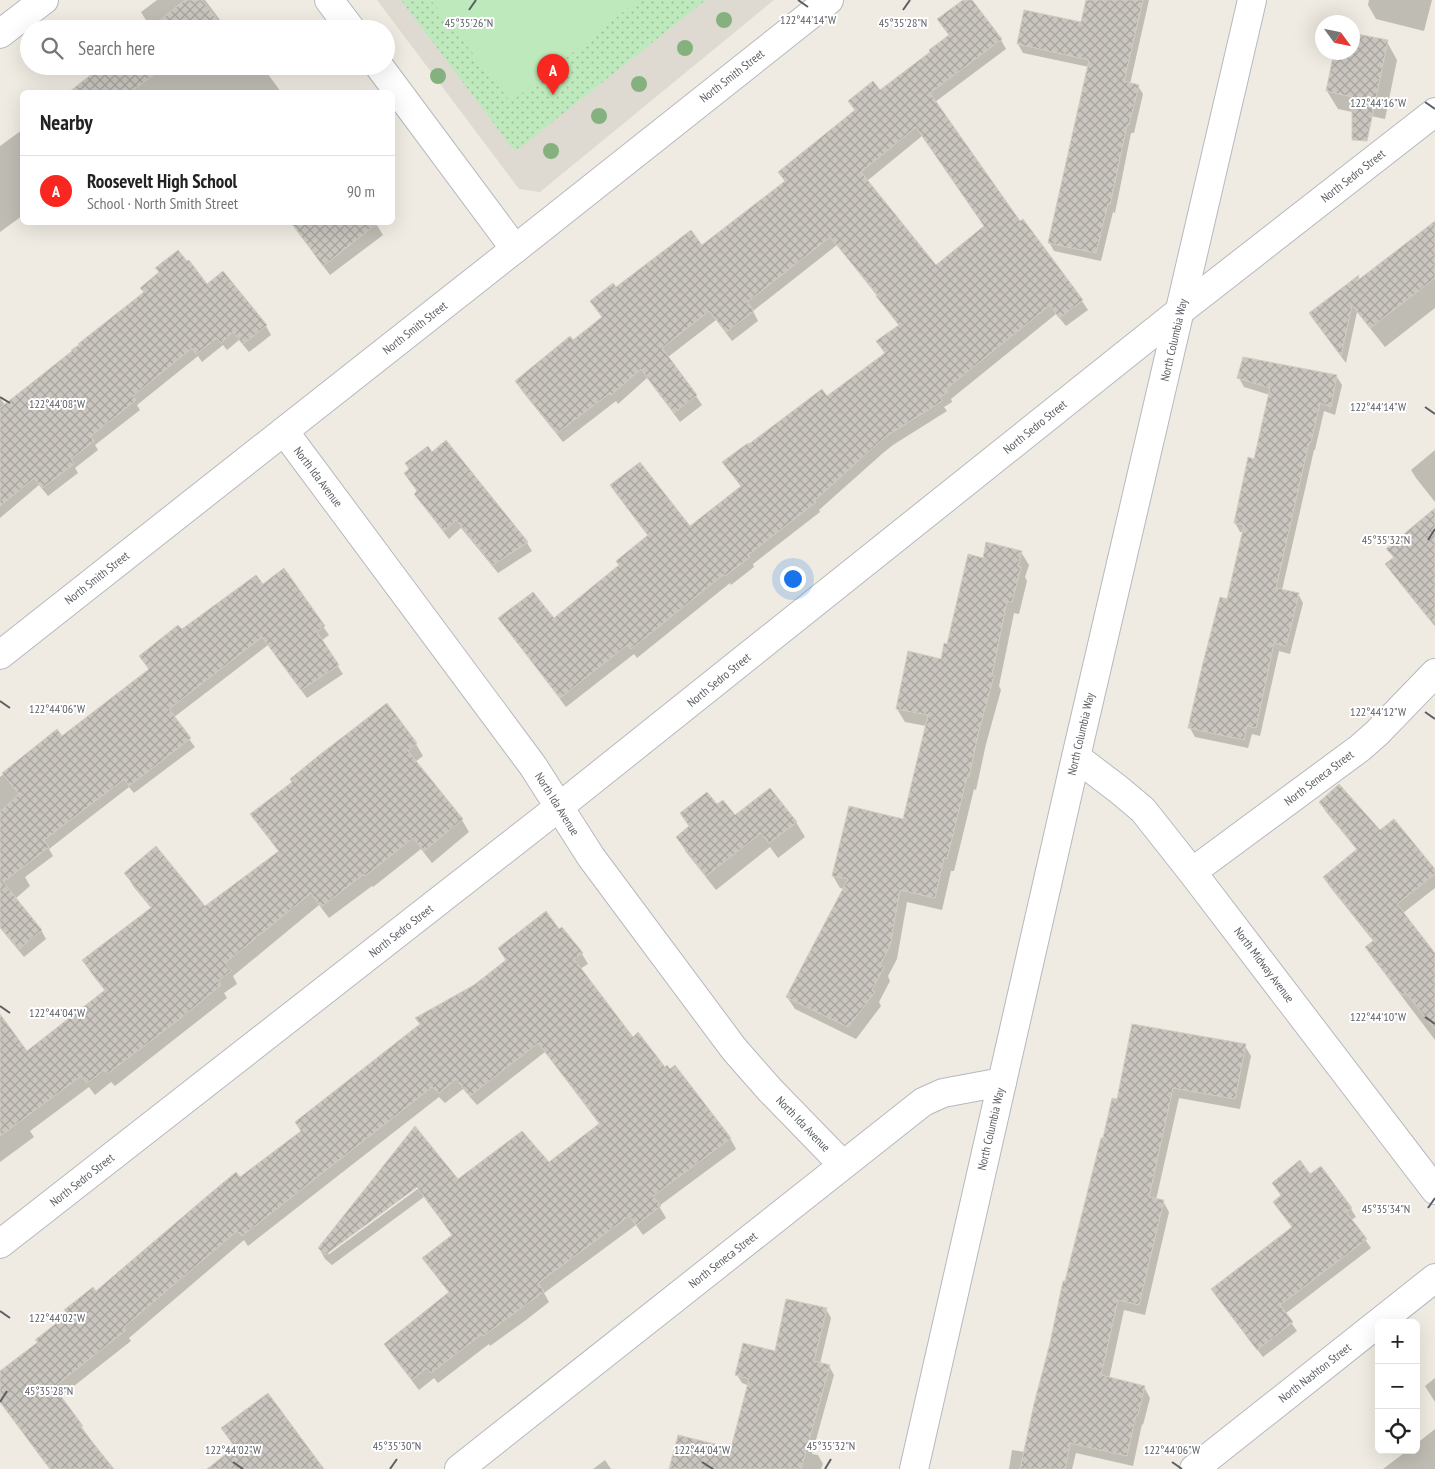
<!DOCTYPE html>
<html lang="en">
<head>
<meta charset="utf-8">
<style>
  :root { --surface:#fff; --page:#f6f6f6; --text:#222; --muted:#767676; --line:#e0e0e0; --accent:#f8271f }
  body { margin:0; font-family:"PT Sans Narrow",sans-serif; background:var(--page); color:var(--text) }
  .controls { position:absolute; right:15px; bottom:15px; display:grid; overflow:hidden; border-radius:8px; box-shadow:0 5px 20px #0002 }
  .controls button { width:45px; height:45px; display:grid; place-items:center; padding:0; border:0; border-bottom:1px solid var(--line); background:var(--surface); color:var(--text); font:25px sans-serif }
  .compass { position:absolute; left:1315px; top:15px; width:45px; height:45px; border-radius:50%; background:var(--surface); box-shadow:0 5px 20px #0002; rotate:123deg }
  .you { position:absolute; left:792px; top:578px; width:18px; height:18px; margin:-12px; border:4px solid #fff; border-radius:50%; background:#1a73e8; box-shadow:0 0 0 8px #1a73e833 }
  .badge { display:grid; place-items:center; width:32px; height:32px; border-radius:50%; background:var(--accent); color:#fff; font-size:16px; font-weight:700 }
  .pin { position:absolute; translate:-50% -41px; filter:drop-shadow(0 1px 2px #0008) }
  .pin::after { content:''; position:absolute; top:26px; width:18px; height:15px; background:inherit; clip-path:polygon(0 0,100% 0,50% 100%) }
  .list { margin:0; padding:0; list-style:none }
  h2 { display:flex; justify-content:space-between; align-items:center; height:65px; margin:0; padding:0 20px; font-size:21px }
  h2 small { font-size:16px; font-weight:400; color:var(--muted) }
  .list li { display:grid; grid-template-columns:32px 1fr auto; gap:15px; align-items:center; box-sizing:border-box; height:70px; padding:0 20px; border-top:1px solid var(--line) }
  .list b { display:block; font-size:19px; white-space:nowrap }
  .list p { margin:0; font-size:16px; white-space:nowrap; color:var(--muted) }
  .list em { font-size:16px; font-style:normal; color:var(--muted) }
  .icon { flex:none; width:28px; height:28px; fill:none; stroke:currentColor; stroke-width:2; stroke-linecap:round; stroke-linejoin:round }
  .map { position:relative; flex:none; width:1435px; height:1469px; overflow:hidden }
  .search { position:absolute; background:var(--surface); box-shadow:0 5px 20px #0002; left:20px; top:20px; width:375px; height:55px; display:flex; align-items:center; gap:12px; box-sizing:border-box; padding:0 18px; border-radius:28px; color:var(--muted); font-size:19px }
  .panel { position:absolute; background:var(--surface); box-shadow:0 5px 20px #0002; left:20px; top:90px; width:375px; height:135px; border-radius:8px }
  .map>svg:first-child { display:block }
  .education { fill:#dfdad1 }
  .grass { fill:url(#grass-dots) }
  .pitch { fill:#bee9bc }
  .shadow { fill:#0003; fill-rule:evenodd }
  .building { fill:url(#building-cross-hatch); stroke:#d4cdc0; fill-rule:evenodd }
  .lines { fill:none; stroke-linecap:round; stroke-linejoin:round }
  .minor-casing { stroke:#b5b9be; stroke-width:30 }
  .tertiary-casing { stroke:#b5b9be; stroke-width:30 }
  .minor { stroke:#fff; stroke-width:28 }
  .tertiary { stroke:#fff; stroke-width:28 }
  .tree { fill:#84b17e }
  .ticks { fill:none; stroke:#5b5f64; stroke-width:2 }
  .labels { text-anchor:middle; stroke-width:4; stroke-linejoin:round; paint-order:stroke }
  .street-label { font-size:12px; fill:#5b5f64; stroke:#fff }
  .ticks-label { font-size:12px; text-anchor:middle; fill:#5b5f64; stroke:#fff; stroke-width:4; stroke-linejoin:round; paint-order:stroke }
</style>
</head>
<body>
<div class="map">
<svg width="1435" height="1469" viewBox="0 0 1435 1469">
  <defs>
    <pattern id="grass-dots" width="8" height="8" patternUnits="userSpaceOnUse" patternTransform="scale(1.25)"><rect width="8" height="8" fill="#bee9bc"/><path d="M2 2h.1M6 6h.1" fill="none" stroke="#9dc09c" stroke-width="1.8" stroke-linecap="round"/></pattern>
    <pattern id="building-cross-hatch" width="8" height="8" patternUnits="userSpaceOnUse" patternTransform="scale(1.25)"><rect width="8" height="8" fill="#cac6bf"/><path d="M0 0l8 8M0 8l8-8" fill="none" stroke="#a7a49f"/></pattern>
  </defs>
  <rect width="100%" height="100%" fill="#efebe2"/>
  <!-- education -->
  <path class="education" d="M377 0H774L540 192 519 189Z"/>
  <!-- grass -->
  <path class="grass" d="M401 0H431L511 101 638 0H706L522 146C518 149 516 150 512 148Z"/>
  <!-- pitch -->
  <path class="pitch" d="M431 0H638L511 102Z"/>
  <!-- shadow -->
  <path class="shadow" d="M157 0H205L227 29H138L147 22 141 12Z
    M965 0H971L1001 40 1006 49 935 102 1020 223 1023 221 1082 301 1088 310 1066 326 1056 314 951 399 952 402 944 407 947 411 893 445 883 453 819 510 820 512 753 564 754 567 731 585 730 583 637 658 634 654 566 707 506 628 500 618 554 620 620 565 648 536 617 495 611 486 690 528 741 487 724 462 827 397 885 354 878 342 899 326 878 297 837 245 753 311 758 321 732 341 716 320 668 357 696 396 702 405 680 422 647 378 618 404 616 401 563 442 522 391 516 382 573 342 603 318 616 289 702 246 785 182 780 172 855 110 849 101 880 92 932 52 950 36 939 20ZM922 136 985 227 936 266 867 181Z
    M1087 0H1149L1130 84 1138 86 1143 94 1134 133H1131L1115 213 1113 212 1101 261 1054 251 1049 242 1089 67 1023 53 1018 44 1082 23Z
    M1369 0H1432L1424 31 1376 19 1368 5Z
    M1387 42 1397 60 1385 119 1338 109 1327 91 1352 52Z
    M123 66H255L256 68 262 66 281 92H71L87 79Z
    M22 130V216L0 232V146Z
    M290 222H375L383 235 330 275Z
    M1435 237V308L1385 347 1357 312 1346 363 1315 322 1310 314 1358 276 1360 280Z
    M207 285 266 326 271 335 249 352 239 340 227 350 223 345 202 362 198 356 137 405 140 410 95 445 98 450 75 468 78 473 48 496 39 485 0 518V398L5 405Z
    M1337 377 1342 385 1335 415 1324 411 1315 450H1314L1282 590 1298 594 1303 603 1290 654 1279 651 1260 736 1252 734 1248 748 1195 737 1190 728 1228 601 1243 532H1240L1235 523 1255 460 1270 395 1244 387 1239 378Z
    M1435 450V502L1416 478 1411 470Z
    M432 453 527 543 532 551 498 573 461 528 449 539 421 503 416 494 418 492 405 473Z
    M1435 510V612L1428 618 1392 573 1387 565 1394 559 1388 549Z
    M1021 552 1029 565 1025 577 1027 581 1019 614 1014 613 999 686 1001 690 986 744 976 790 974 789 954 871H951L942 910 907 902 897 959 888 976 890 981 879 1002 881 1006 856 1039 795 1009 787 997 844 889 840 888 833 876 904 820 926 726 905 722 897 709 942 661 984 559Z
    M283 570 329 635 321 641 343 674 307 698 268 645 173 718 195 747 134 793 129 787 49 849 53 856 25 877 30 886 15 899 41 930 46 939 24 957 0 928V777L57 731 62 737 150 670 182 631 262 586Z
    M387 705 416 744 423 756 415 762 462 820 469 832 432 863 421 849 373 887 372 886 329 918 319 905 233 976 237 984 224 993 227 998 115 1086 111 1082 95 1095 89 1087 30 1131 34 1137 0 1162V1049L27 1053 106 992 91 973 84 961 152 909 133 886 126 873 204 907 279 852 259 826 252 814 293 782Z
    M1320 802 1380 832 1435 871V888L1403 913 1435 956V1040L1372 957 1367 947 1374 942 1330 887 1324 877 1357 850 1326 812Z
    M717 806 735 817 796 822 805 837 778 858 770 847 716 890 686 852 677 837 690 827 681 813Z
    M559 931 582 954 588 964 580 969 632 1039 665 1068 730 1138 736 1149 659 1206 666 1218 643 1235 636 1225 544 1293 549 1302 526 1320 490 1346 489 1344 438 1383 434 1378 419 1390 392 1355 386 1345 450 1294 430 1268 424 1258 453 1236 424 1197 332 1265 325 1259 319 1248 415 1128 458 1181 549 1164 600 1125 545 1052 477 1105 463 1089 445 1103 439 1097 248 1246 244 1240 129 1338 131 1341 60 1397 112 1469H62L56 1461 48 1467 0 1402V1372L39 1343 69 1315 66 1310 96 1293 302 1132 475 986ZM421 1183 423 1185 328 1255 330 1250Z
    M1245 1046 1251 1056 1240 1109 1179 1098 1156 1200 1163 1201 1169 1212 1145 1315 1124 1310 1109 1379 1144 1387 1150 1398 1143 1425 1142 1424 1133 1466 1076 1453 1072 1469H1009L1012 1450 1025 1452 1066 1283 1104 1140 1118 1101Z
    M1310 1176 1351 1209 1356 1217 1351 1220 1371 1248 1285 1314 1297 1331 1263 1357 1218 1298 1213 1290 1293 1228 1281 1196 1273 1183Z
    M826 1309 831 1318 820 1364 829 1366 834 1375 812 1454 818 1455 823 1464 821 1469H670L732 1450 749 1386 742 1383 737 1375 776 1353Z
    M1435 1378V1402L1425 1386Z
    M1435 1429V1469H1383L1408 1450H1416V1444Z
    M605 1460 611 1469H593Z"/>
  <!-- building -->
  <path class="building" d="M185 0H202L220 24 214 29H149Z
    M963 0H972L1002 39 930 93 1020 221 1023 219 1083 300 1059 318 1050 305 946 389 948 392 940 397 942 401 888 435 877 444 815 500 816 502 748 555 750 557 725 576 724 574 631 649 627 645 560 698 498 618 533 592 554 618 619 565 616 561 648 535 610 485 640 462 690 526 741 486 722 462 748 443 749 444 822 389 827 396 885 353 876 341 899 325 876 296 878 295 830 237 747 302 754 311 726 332 709 311 662 348 697 395 674 413 641 369 611 395 610 393 557 433 515 381 570 336 573 340 602 317 590 301 613 283 616 287 691 230 702 245 785 181 778 172 855 110 848 101 873 81 880 90 930 52 929 50 949 35 937 19ZM916 127 984 226 936 265 861 172Z
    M1086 0H1143L1124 81 1139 85 1129 125H1127L1110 205 1108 204 1096 253 1048 243 1089 60 1017 44 1024 10 1081 22Z
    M1352 33 1388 40 1367 141 1352 140V97L1326 91 1334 52H1352Z
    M102 66H165L131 92H69Z
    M1435 221V278L1370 328 1352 305 1341 356 1309 313 1359 275 1357 281Z
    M291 222H379L323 266Z
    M178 250 187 261 189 260 207 284 223 271 267 325 243 344 233 332 221 343 217 338 196 354 192 348 133 396 136 400 91 436 94 441 71 459 74 464 42 488 34 478 0 506V408L72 351 71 350 79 345 78 344 144 292 140 288 159 272 155 268Z
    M1243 357 1337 375 1331 407 1320 403 1311 442H1309L1276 588 1299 593 1286 646 1274 643 1256 728 1247 726 1244 740 1188 728 1202 667 1220 597 1227 599 1244 525 1234 523 1248 457 1254 459 1270 388 1237 378Z
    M446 440 528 542 493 565 456 520 444 531 414 494 417 491 404 473 409 469 405 463 428 446 432 452Z
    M1435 508V626L1385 564 1394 557 1386 549Z
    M986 542 1022 551 1018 566 1021 567 1012 602 1007 601 992 675 994 676 979 730 969 777H967L947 859 944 858 935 898 900 890 890 946 880 965 884 967 872 990 875 992 848 1027 786 997 848 879 832 876 849 806 903 819 928 715 896 709 908 651 941 659 944 643 947 644 968 554 983 558Z
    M284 568 325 626 317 632 339 665 301 690 262 637 169 709 191 738 129 786 124 779 44 840 49 847 3 882 42 930 19 949 0 927V812L19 794 2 773 57 729 62 736 149 669 139 656 178 625 182 629 256 575 263 584Z
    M387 703 417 743 408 751 463 819 424 851 413 838 365 876 364 874 321 907 311 893 225 963 231 971 218 981 221 985 182 1017 107 1074 104 1070 87 1083 81 1076 0 1136V1014L27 1051 105 990 82 960 152 907 124 873 156 846 205 906 279 851 250 814 292 782 290 779 318 756Z
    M1339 784 1380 830 1394 819 1435 869V874L1397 904 1435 953V1029L1406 993 1402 995 1365 947 1374 940 1323 877 1357 849 1319 802Z
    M770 788 797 822 769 843 761 833 706 876 676 837 689 826 680 813 707 792 717 804 723 800 735 815Z
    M546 911 559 929 562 927 583 953 574 959 633 1037 638 1032 665 1067 667 1065 670 1069 675 1065 731 1138 653 1196 661 1206 636 1225 629 1216 538 1283 544 1291 520 1309 483 1336 482 1334 431 1373 427 1368 412 1380 384 1344 449 1292 422 1258 452 1235 417 1187 325 1255 318 1248 415 1126 458 1179 522 1131 549 1162 600 1123 538 1043 470 1096 456 1079 439 1093 432 1087 242 1236 237 1231 124 1327 126 1330 54 1387 83 1426 81 1428 114 1469H50L0 1402V1371L38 1342 35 1340 68 1314 64 1310 93 1287 96 1291 206 1197 236 1172 240 1177 301 1131 295 1122 420 1024 415 1018 474 985 506 960 498 948Z
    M1132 1024 1246 1044 1235 1099 1173 1088 1149 1197 1164 1200 1139 1305 1118 1300 1101 1375 1145 1386 1138 1415H1136L1127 1456 1070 1443 1065 1469H1020L1034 1404 1050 1343 1063 1281H1065L1101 1138H1103L1112 1098 1117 1099Z
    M1300 1160 1310 1174 1321 1166 1352 1208 1346 1212 1367 1239 1280 1305 1293 1322 1257 1350 1211 1289 1292 1227 1273 1202 1281 1195 1272 1183Z
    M786 1299 827 1308 814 1361 830 1365 801 1469H669L678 1435 731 1448 749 1379 735 1375 743 1343 775 1351Z
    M268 1393 324 1469H207L235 1447 221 1428Z"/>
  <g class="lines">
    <!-- minor casing -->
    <g class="minor-casing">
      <path id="minor" d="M0 34 44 0
        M284 431 533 766 591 857 734 1049 770 1090 843 1165
        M0 655 515 249
        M1076 757 1118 789 1143 810 1192 872 1435 1190
        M1192 872 1360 748 1377 733 1435 673
        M0 1244 559 807 1180 311 1435 112
        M459 1469 923 1102 943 1093 1002 1082
        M1194 1469 1435 1278"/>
    </g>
    <!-- tertiary casing -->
    <g class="tertiary-casing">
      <path id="tertiary" d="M329 0 351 29
        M379 66 515 249 829 0
        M914 1469 1076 757 1252 0"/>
    </g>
    <!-- minor -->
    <use href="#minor" class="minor"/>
    <!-- tertiary -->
    <use href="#tertiary" class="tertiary"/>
  </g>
  <!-- trees -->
  <g class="tree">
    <circle cx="724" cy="20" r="8"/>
    <circle cx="685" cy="48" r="8"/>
    <circle cx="438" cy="76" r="8"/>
    <circle cx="639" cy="84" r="8"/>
    <circle cx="599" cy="116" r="8"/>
    <circle cx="551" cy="151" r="8"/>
  </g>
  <!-- ticks -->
  <path class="ticks" d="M798 0 808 7M469 10 476 0M903 10 910 0M1425 102 1435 109M0 397 10 403M1425 407 1435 414M1428 540 1435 529M0 701 10 708M1425 712 1435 719M0 1006 10 1013M1425 1017 1435 1024M1428 1208 1435 1198M0 1311 10 1318M0 1402 7 1391M233 1462 243 1469M702 1462 713 1469M1172 1462 1182 1469M390 1469 397 1459M825 1469 831 1459"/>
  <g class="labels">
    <!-- street labels -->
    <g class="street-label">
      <text transform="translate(732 76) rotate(-38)" y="4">North Smith Street</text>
      <text transform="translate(1353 176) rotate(-38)" y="4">North Sedro Street</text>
      <text transform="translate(415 328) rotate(-38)" y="4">North Smith Street</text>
      <text transform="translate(1174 340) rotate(-77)" y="4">North Columbia Way</text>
      <text transform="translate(1035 427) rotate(-39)" y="4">North Sedro Street</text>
      <text transform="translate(318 477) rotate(53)" y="4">North Ida Avenue</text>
      <text transform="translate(97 578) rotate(-38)" y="4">North Smith Street</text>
      <text transform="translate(719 680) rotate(-39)" y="4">North Sedro Street</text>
      <text transform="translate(1081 734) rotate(-77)" y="4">North Columbia Way</text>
      <text transform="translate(1319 778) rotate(-37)" y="4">North Seneca Street</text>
      <text transform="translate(557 804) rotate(58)" y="4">North Ida Avenue</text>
      <text transform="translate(401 931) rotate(-38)" y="4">North Sedro Street</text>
      <text transform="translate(1264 965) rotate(53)" y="4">North Midway Avenue</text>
      <text transform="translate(803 1124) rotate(46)" y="4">North Ida Avenue</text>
      <text transform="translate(991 1129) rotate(-77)" y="4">North Columbia Way</text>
      <text transform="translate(82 1180) rotate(-38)" y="4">North Sedro Street</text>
      <text transform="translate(723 1260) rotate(-38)" y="4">North Seneca Street</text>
      <text transform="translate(1315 1373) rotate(-38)" y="4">North Nashton Street</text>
    </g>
  </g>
  <g class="ticks-label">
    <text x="808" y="24">122°44'14"W</text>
    <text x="903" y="27">45°35'28"N</text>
    <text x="469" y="27">45°35'26"N</text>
    <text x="1378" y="107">122°44'16"W</text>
    <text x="57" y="408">122°44'08"W</text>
    <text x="1378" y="411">122°44'14"W</text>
    <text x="1386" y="544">45°35'32"N</text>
    <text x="57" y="713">122°44'06"W</text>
    <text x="1378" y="716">122°44'12"W</text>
    <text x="57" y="1017">122°44'04"W</text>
    <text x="1378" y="1021">122°44'10"W</text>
    <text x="1386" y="1213">45°35'34"N</text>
    <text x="57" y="1322">122°44'02"W</text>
    <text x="49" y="1395">45°35'28"N</text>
    <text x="397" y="1450">45°35'30"N</text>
    <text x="831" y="1450">45°35'32"N</text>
    <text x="233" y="1454">122°44'02"W</text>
    <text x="702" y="1454">122°44'04"W</text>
    <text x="1172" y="1454">122°44'06"W</text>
  </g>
</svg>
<div class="controls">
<button>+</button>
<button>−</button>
<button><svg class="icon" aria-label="locate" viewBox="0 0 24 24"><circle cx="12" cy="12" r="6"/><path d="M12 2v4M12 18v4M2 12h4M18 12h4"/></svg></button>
</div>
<svg class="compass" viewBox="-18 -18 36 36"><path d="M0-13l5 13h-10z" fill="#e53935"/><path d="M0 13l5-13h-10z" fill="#767676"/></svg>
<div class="you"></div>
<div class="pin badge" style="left:553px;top:95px">A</div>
<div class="search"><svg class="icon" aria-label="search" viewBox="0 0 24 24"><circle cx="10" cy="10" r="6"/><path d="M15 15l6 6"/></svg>Search here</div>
<section class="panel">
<h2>Nearby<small></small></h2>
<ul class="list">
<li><span class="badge">A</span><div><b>Roosevelt High School</b><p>School · North Smith Street</p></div><em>90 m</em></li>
</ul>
</section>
</div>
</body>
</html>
